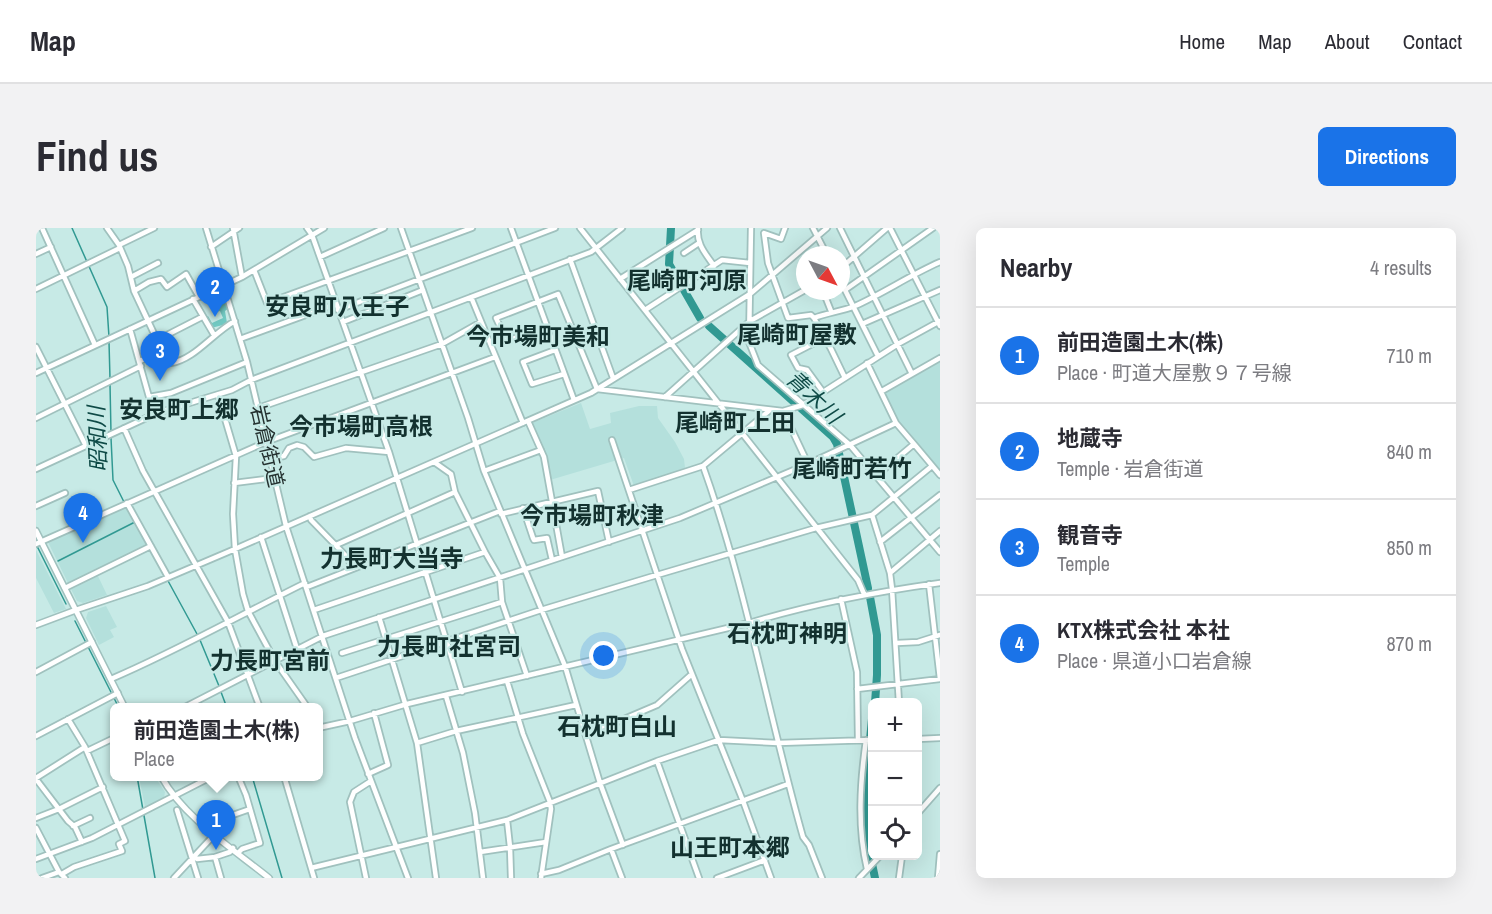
<!DOCTYPE html>
<html lang="en">
<head>
<meta charset="utf-8">
<style>
  :root { --surface:#fff; --page:#f2f2f3; --text:#2b2b33; --muted:#7c7c81; --line:#e1e1e2; --accent:#1a73e8 }
  body { margin:0; font-family:"Archivo Narrow","Noto Sans JP",sans-serif; background:var(--page); color:var(--text) }
  .controls { position:absolute; right:18px; bottom:18px; display:grid; overflow:hidden; border-radius:9px; box-shadow:0 6px 24px #0002 }
  .controls button { width:54px; height:54px; display:grid; place-items:center; padding:0; border:0; border-bottom:2px solid var(--line); background:var(--surface); color:var(--text); font:30px sans-serif }
  .compass { position:absolute; left:760px; top:18px; width:54px; height:54px; border-radius:50%; background:var(--surface); box-shadow:0 6px 24px #0002; rotate:131deg }
  .you { position:absolute; left:568px; top:428px; width:21px; height:21px; margin:-15px; border:4px solid #fff; border-radius:50%; background:#1a73e8; box-shadow:0 0 0 9px #1a73e833 }
  .badge { display:grid; place-items:center; width:39px; height:39px; border-radius:50%; background:var(--accent); color:#fff; font-size:20px; font-weight:700 }
  .pin { position:absolute; translate:-50% -50px; filter:drop-shadow(0 2px 3px #0008) }
  .pin::after { content:''; position:absolute; top:32px; width:21px; height:18px; background:inherit; clip-path:polygon(0 0,100% 0,50% 100%) }
  .popup { position:absolute; left:74px; top:475px; width:213px; height:78px; box-sizing:border-box; display:grid; place-content:center; border-radius:9px; background:var(--surface); filter:drop-shadow(0 2px 4px #0005); font-size:20px; white-space:nowrap; color:var(--muted) }
  .popup b { font-size:22px; color:var(--text) }
  .popup::after { content:''; position:absolute; left:50%; top:100%; margin-left:-12px; border:12px solid transparent; border-top-color:var(--surface) }
  .list { margin:0; padding:0; list-style:none }
  h2 { display:flex; justify-content:space-between; align-items:center; height:78px; margin:0; padding:0 24px; font-size:26px }
  h2 small { font-size:20px; font-weight:400; color:var(--muted) }
  .list li { display:grid; grid-template-columns:39px 1fr auto; gap:18px; align-items:center; box-sizing:border-box; height:96px; padding:0 24px; border-top:2px solid var(--line) }
  .list b { display:block; font-size:22px; white-space:nowrap }
  .list p { margin:0; font-size:20px; white-space:nowrap; color:var(--muted) }
  .list em { font-size:20px; font-style:normal; color:var(--muted) }
  .icon { flex:none; width:33px; height:33px; fill:none; stroke:currentColor; stroke-width:2; stroke-linecap:round; stroke-linejoin:round }
  .map { position:relative; flex:none; width:904px; height:650px; overflow:hidden; border-radius:9px }
  header { display:flex; align-items:center; gap:36px; box-sizing:border-box; height:84px; padding:0 30px; background:var(--surface); border-bottom:2px solid var(--line) }
  header strong { font-size:28px }
  nav { display:flex; gap:33px; margin-inline-start:auto; font-size:21px }
  .intro { display:flex; align-items:center; justify-content:space-between; box-sizing:border-box; height:144px; padding:0 36px }
  h1 { margin:0; font-size:42px }
  .button { padding:15px 27px; border-radius:9px; background:var(--accent); color:#fff; font-size:21px; font-weight:700 }
  main { display:flex; gap:36px; padding:0 36px }
  aside { flex:1; background:var(--surface); border-radius:9px; box-shadow:0 6px 24px #0002 }
  .map>svg:first-child { display:block }
  .built { fill:#b4e0dc }
  .green { fill:#71c9c2 }
  .lines { fill:none; stroke-linecap:round; stroke-linejoin:round }
  .stream { stroke:#319992; stroke-width:1.5 }
  .river { stroke:#319992; stroke-width:8 }
  .minor-casing { stroke:#a0c1be; stroke-width:8 }
  .major-casing { stroke:#a0c1be; stroke-width:8 }
  .minor { stroke:#fff; stroke-width:4.5 }
  .major { stroke:#fff; stroke-width:5 }
  .labels { text-anchor:middle; stroke-width:4.5; stroke-linejoin:round; paint-order:stroke }
  .street-label { font-size:21px; fill:#253231; stroke:#c7eae6 }
  .water-label { font-size:22px; font-style:italic; fill:#0e4a46; stroke:#c7eae6 }
  .quarter-label { font-size:24px; font-weight:bold; fill:#13312f; stroke:#c7eae6 }
</style>
</head>
<body>
<header>
<strong>Map</strong>
<nav><a>Home</a><a>Map</a><a>About</a><a>Contact</a></nav>
</header>
<div class="intro"><h1>Find us</h1><a class="button">Directions</a></div>
<main>
<div class="map">
<svg width="904" height="650" viewBox="0 0 904 650">
  <rect width="100%" height="100%" fill="#c7eae6"/>
  <!-- built -->
  <path class="built" d="M904 134V243L864 195 849 167 850 164Z
    M545 175 554 201 575 195 574 185 603 178H621L622 190 639 214 648 231 649 240 598 258 588 230 514 252 508 224 496 195Z
    M89 278 112 318 33 357 11 312Z
    M0 322 30 381 18 385 0 350Z
    M61 346 71 367 47 375 41 373 34 359Z
    M70 378 81 399 74 402 78 409 63 417 50 390 52 384Z
    M103 549H119L129 564 128 570 109 579Z"/>
  <!-- green -->
  <path class="green" d="M189 69 193 80 189 83 191 95 187 97 175 100 168 90 172 88 176 95 187 90 184 83 180 84 177 79 182 72Z"/>
  <g class="lines">
    <!-- stream -->
    <path class="stream" d="M36 0 71 79 73 109
      M73 114 74 151
      M74 156 75 205
      M75 210 77 252 88 274
      M0 316 30 376
      M22 333 99 294
      M131 351 161 406
      M39 393 83 480
      M164 412 183 458
      M185 464 191 480
      M101 548 119 650
      M216 548 246 650"/>
    <!-- river -->
    <path class="river" d="M635 0 633 36 664 90
      M673 98 797 209 801 216 832 360
      M834 369 841 407V447L839 475
      M836 491 832 533 829 602 839 650"/>
    <!-- minor casing -->
    <g class="minor-casing">
      <path id="minor" d="M6 0 59 117
        M71 0 83 17 92 38 98 63 121 112 135 135C158 132 177 105 199 93
        M170 0 211 134 250 298 319 510 372 650
        M197 0 206 49
        M271 0 276 7 353 224 426 464
        M365 0 432 190 448 243 529 438 564 555 587 617
        M475 0 538 172
        M544 0 822 352 828 366
        M662 0C660 16 670 26 678 38
        M715 0 713 114 722 137 814 217 904 324
        M749 0 745 11 728 5 732 35 752 90 775 87 778 90 795 121 809 150
        M777 0 791 27
        M804 0 876 146
        M854 0 904 98
        M83 17 118 0
        M175 19 203 0
        M648 25 663 15
        M0 26 15 19
        M284 29 348 0
        M534 31 577 150
        M805 40 851 0
        M218 42 231 75 436 0
        M95 49 122 35
        M584 51 662 2
        M805 54 842 128
        M0 61 84 20
        M809 62 897 0
        M98 63 113 54 125 51 131 59 150 46 163 69
        M787 63 795 83
        M435 69 487 195
        M157 71 178 107
        M302 82 519 0
        M609 82 686 32 714 35
        M778 90C791 85 807 83 819 78 848 65 874 47 904 34
        M307 94 387 62
        M826 96 904 62
        M510 98 471 113 460 90 522 66 561 161 747 183 767 177 862 116 904 93
        M94 101 113 169 121 185
        M204 111 300 76
        M121 112 166 89
        M0 119 50 218
        M519 122 487 134 496 156 528 146
        M104 133 126 123
        M831 135 860 195 878 216
        M0 145 206 49 288 0
        M846 163 904 130
        M787 164 771 142 762 140 755 127 788 110
        M182 167 200 228 197 286 199 321 207 366 212 383 239 433 272 480
        M113 169 135 165 211 134
        M629 169 714 93 769 62
        M222 180 406 116 445 94
        M747 183 772 236
        M0 190 105 138
        M492 193 508 229 526 329
        M88 200 107 243 192 394 224 480
        M576 212 646 421 707 573 735 650
        M233 231 248 228 253 220 261 217 268 219 278 229 310 220 353 224
        M398 234 415 246 419 264 449 324 464 350 466 374 491 448
        M667 238C710 358 732 486 767 609L773 617 786 650
        M0 241 121 185 196 162 215 152 555 24 586 0
        M448 243 505 222
        M840 248 878 216 904 247
        M198 255 238 250
        M593 262 667 238 734 182
        M91 275 132 349
        M0 278 29 265
        M487 280 497 310 498 312 511 310 516 332
        M465 286 562 263 573 314
        M836 287 854 345 856 361 863 475
        M274 288 275 292 312 330 316 341
        M225 309 261 421
        M844 314 904 267
        M0 316 230 214 459 129
        M300 317 419 264
        M854 345 904 303
        M893 356 904 451
        M271 359 464 283
        M29 360 115 318
        M805 371 821 444 822 512
        M40 382 112 358 199 321 555 165 714 66 791 0
        M278 382 449 324
        M343 389 381 515 400 650
        M861 415 882 414 904 407
        M306 425 466 374
        M0 444 56 414
        M300 450 505 382 621 347 780 300 836 287 896 238
        M75 451C141 423 204 387 269 355
        M471 453 487 506 514 574 515 581 505 650
        M821 461 904 451
        M410 468 427 525 439 585 447 650
        M147 480 287 408 644 290 772 236 860 195
        M282 500 314 493 371 476 713 395C776 376 839 364 904 355
        M548 504 581 494 621 477 656 446
        M0 508 82 465
        M882 511 904 510
        M830 512C824 555 821 599 831 641
        M381 515 420 503 540 477
        M51 523 78 510
        M621 533 663 650
        M332 546 352 537 338 485
        M202 548 210 567 224 615 206 621 202 625
        M248 548 278 650
        M0 550 49 519
        M0 551 32 593 39 599 46 614
        M141 582 162 650
        M882 585 904 560
        M0 590 23 581 67 559
        M471 592 474 619 475 650
        M37 598 54 590
        M171 599 174 595 214 581
        M0 600 23 644
        M575 621 586 650
        M444 624 510 614
        M158 628 161 631 179 629 185 650
        M179 629 194 624 197 620
        M0 631 56 610 177 548
        M275 640 471 592 621 533 683 512 742 515 836 512
        M26 646 38 639 86 623 83 616 89 613 49 519 32 491
        M505 646 523 642 575 621 752 556
        M6 650 23 644 29 650
        M138 650 179 606
        M330 650 314 574 318 564 335 553
        M681 650 729 632
        M823 650 844 628
        M863 650 866 628
        M902 650 904 626"/>
    </g>
    <!-- major casing -->
    <g class="major-casing">
      <path id="major" d="M0 303 89 480
        M0 397 40 382
        M125 548C147 589 197 621 233 650"/>
    </g>
    <!-- minor -->
    <use href="#minor" class="minor"/>
    <!-- major -->
    <use href="#major" class="major"/>
  </g>
  <g class="labels">
    <!-- street labels -->
    <g class="street-label">
      <text transform="translate(231 218) rotate(77)" y="7">岩倉街道</text>
    </g>
    <!-- water labels -->
    <g class="water-label">
      <text transform="translate(778 169) rotate(43)" y="8">青木川</text>
      <text transform="translate(61 211) rotate(-92)" y="8">昭和川</text>
    </g>
    <!-- quarter labels -->
    <g class="quarter-label">
      <text x="651" y="61">尾崎町河原</text>
      <text x="301" y="87">安良町八王子</text>
      <text x="761" y="115">尾崎町屋敷</text>
      <text x="502" y="117">今市場町美和</text>
      <text x="143" y="190">安良町上郷</text>
      <text x="699" y="203">尾崎町上田</text>
      <text x="325" y="207">今市場町高根</text>
      <text x="816" y="249">尾崎町若竹</text>
      <text x="556" y="296">今市場町秋津</text>
      <text x="356" y="339">力長町大当寺</text>
      <text x="751" y="414">石枕町神明</text>
      <text x="413" y="427">力長町社宮司</text>
      <text x="234" y="441">力長町宮前</text>
      <text x="581" y="507">石枕町白山</text>
      <text x="694" y="628">山王町本郷</text>
    </g>
  </g>
</svg>
<div class="controls">
<button>+</button>
<button>−</button>
<button><svg class="icon" aria-label="locate" viewBox="0 0 24 24"><circle cx="12" cy="12" r="6"/><path d="M12 2v4M12 18v4M2 12h4M18 12h4"/></svg></button>
</div>
<svg class="compass" viewBox="-18 -18 36 36"><path d="M0-13l5 13h-10z" fill="#e53935"/><path d="M0 13l5-13h-10z" fill="#7c7c81"/></svg>
<div class="you"></div>
<div class="pin badge" style="left:180px;top:622px">1</div>
<div class="popup"><b>前田造園土木(株)</b>Place</div>
<div class="pin badge" style="left:179px;top:89px">2</div>
<div class="pin badge" style="left:124px;top:153px">3</div>
<div class="pin badge" style="left:47px;top:315px">4</div>
</div>
<aside>
<h2>Nearby<small>4 results</small></h2>
<ul class="list">
<li><span class="badge">1</span><div><b>前田造園土木(株)</b><p>Place · 町道大屋敷９７号線</p></div><em>710 m</em></li>
<li><span class="badge">2</span><div><b>地蔵寺</b><p>Temple · 岩倉街道</p></div><em>840 m</em></li>
<li><span class="badge">3</span><div><b>観音寺</b><p>Temple</p></div><em>850 m</em></li>
<li><span class="badge">4</span><div><b>KTX株式会社 本社</b><p>Place · 県道小口岩倉線</p></div><em>870 m</em></li>
</ul>
</aside>
</main>
</body>
</html>
